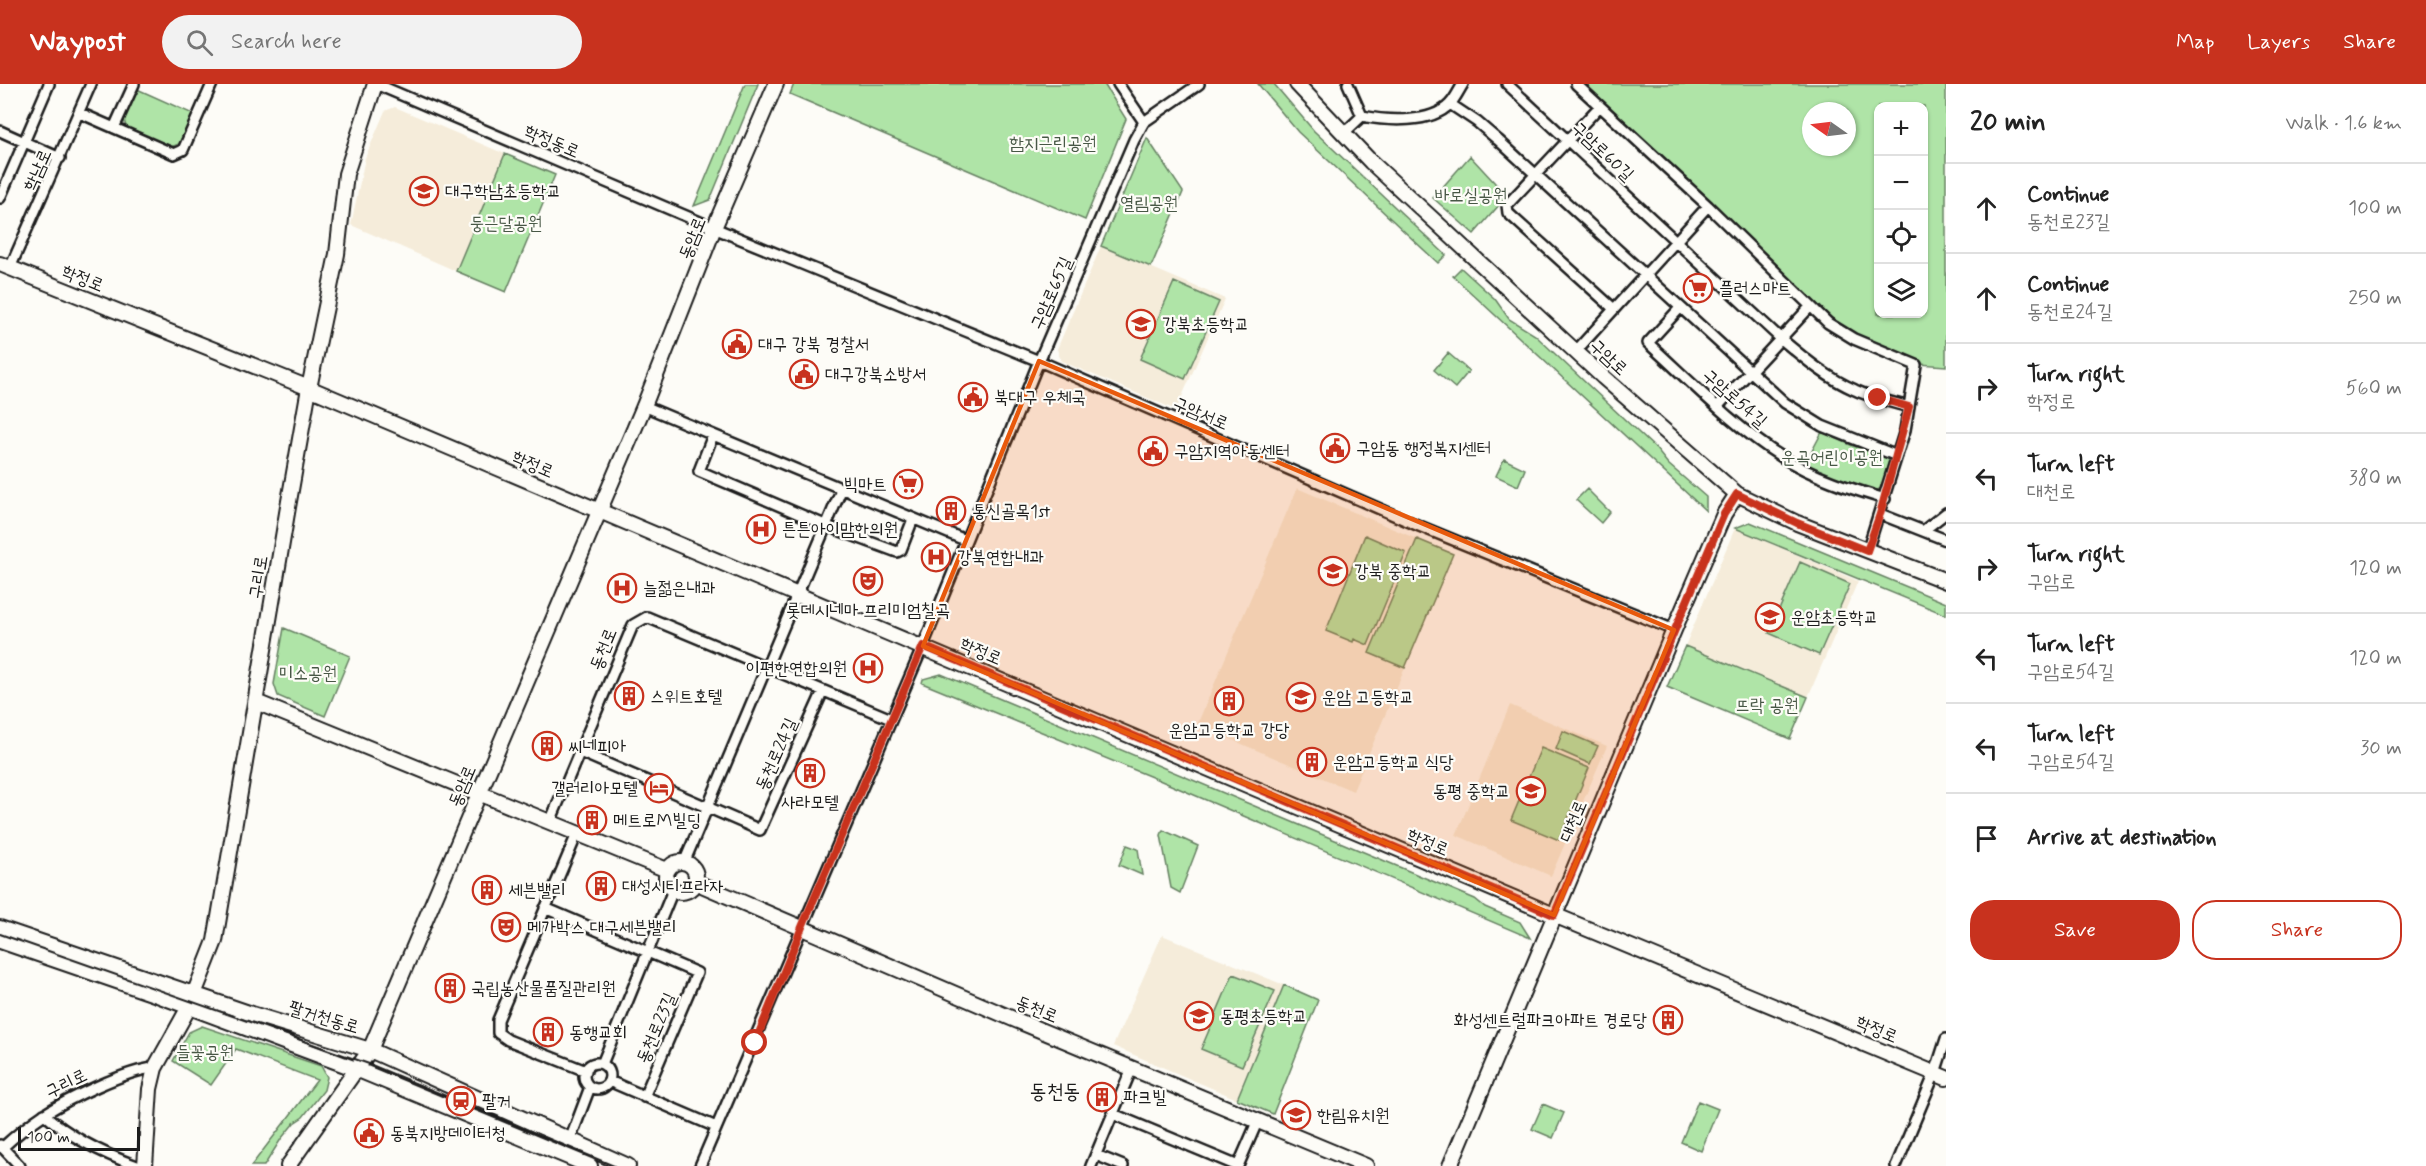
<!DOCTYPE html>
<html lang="en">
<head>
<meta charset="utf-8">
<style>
  :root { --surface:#fff; --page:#f2f2f2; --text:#222; --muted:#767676; --line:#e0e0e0; --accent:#c8321e }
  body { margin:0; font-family:Mynerve,"Poor Story",sans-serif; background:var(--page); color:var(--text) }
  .controls { position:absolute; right:18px; top:18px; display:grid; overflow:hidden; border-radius:12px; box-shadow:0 2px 4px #0004 }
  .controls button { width:54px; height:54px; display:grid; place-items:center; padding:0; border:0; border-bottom:2px solid var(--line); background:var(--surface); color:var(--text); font:30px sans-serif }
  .compass { position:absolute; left:1802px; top:18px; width:54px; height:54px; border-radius:50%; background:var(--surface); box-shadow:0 2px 4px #0004; rotate:284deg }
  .scale { position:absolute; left:18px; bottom:15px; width:122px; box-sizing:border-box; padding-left:6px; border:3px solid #1c1c1c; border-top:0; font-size:16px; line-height:21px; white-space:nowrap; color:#1c1c1c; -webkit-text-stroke:4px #fdfcf7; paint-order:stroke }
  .stop { position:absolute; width:18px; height:18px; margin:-14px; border:4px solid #c8321e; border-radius:50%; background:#fff }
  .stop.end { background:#c8321e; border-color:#fff; box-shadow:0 2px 6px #0008 }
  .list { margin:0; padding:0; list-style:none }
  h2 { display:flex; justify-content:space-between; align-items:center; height:78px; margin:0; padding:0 24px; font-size:26px }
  h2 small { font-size:20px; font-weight:400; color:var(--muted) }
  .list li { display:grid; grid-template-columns:39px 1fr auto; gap:18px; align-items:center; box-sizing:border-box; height:90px; padding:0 24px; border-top:2px solid var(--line) }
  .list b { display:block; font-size:22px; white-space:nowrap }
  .list p { margin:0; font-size:20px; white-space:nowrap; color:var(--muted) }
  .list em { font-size:20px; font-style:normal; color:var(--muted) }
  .actions { display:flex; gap:12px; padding:18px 24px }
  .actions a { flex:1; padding:14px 0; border:2px solid var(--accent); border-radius:24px; text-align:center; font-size:21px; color:var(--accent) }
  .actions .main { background:var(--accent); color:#fff }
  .icon { flex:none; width:33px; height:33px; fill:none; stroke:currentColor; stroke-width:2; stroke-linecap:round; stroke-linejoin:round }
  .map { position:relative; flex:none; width:1946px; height:1082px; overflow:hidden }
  header { display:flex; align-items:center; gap:36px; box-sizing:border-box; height:84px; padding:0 30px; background:var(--accent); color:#fff }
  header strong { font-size:28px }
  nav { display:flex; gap:33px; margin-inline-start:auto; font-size:21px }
  .search { width:420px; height:54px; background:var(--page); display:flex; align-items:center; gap:15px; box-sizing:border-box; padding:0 21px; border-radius:33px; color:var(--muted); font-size:22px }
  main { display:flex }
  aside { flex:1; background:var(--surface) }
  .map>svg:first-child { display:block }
  .built { fill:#f5ecda }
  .green { fill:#afe4a7; stroke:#668062; stroke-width:1.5; fill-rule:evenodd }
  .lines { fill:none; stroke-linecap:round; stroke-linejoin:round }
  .street-casing { stroke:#1c1c1c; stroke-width:14 }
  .secondary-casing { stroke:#1c1c1c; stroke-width:18 }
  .street { stroke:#fdfcf7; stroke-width:9 }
  .secondary { stroke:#fdfcf7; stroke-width:14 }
  .rail { stroke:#1c1c1c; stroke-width:2 }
  .route { stroke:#c8321e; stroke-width:8 }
  .marked { fill:#e8590c; fill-opacity:0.2; stroke:#e8590c; stroke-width:4.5; stroke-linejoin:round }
  .labels { text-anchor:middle; stroke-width:4.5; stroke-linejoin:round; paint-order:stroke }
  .street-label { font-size:18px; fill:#1c1c1c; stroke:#fdfcf7 }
  .park-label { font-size:18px; fill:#485846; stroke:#fdfcf7 }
  .poi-label { font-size:18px; fill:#1c1c1c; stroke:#fdfcf7; text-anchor:start }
  .quarter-label { font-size:21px; fill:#1c1c1c; stroke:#fdfcf7 }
</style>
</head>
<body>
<header>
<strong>Waypost</strong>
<div class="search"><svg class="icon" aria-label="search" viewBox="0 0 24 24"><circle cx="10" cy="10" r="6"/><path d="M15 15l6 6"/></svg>Search here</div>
<nav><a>Map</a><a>Layers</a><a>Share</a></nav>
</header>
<main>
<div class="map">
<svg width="1946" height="1082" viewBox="0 0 1946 1082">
  <rect width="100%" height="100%" fill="#fdfcf7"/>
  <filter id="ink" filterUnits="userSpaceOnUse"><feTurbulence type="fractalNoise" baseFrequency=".0167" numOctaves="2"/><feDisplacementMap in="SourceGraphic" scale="12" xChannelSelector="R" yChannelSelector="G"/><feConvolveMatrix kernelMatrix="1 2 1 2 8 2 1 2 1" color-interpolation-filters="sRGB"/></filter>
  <g filter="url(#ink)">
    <!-- built -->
    <path class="built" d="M395 23 505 70 456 187 351 141 365 74 385 27Z
      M1101 162 1225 215 1176 326 1061 277 1057 265Z
      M1297 404 1417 455 1369 569 1405 584 1353 707 1197 641Z
      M1735 444 1858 497 1808 613 1685 562Z
      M1510 621 1607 662 1551 792 1456 751Z
      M1162 851 1284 901 1237 1015 1113 962Z"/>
    <!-- green -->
    <path class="green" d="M745 0H758L710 116 694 122Z
      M794 0H1104L1126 35 1085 136 790 10Z
      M1258 0H1274L1314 47 1446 171 1438 179 1298 48Z
      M1580 0H1946V282L1919 280 1847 248ZM1878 22H1924V230H1878ZM1811 27H1847V63H1811Z
      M137 5 193 30 179 60 171 63 126 43 124 35Z
      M1147 54 1183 108 1151 183 1101 162Z
      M505 70 555 91 506 208 456 187Z
      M1470 72 1507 112 1474 150 1433 114Z
      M1461 184 1495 215 1509 235 1535 251 1656 365 1668 380 1706 413V427L1453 192Z
      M1174 198 1219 218 1185 295 1140 275Z
      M1448 269 1469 287 1455 304 1434 286Z
      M1822 348 1853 362 1886 372 1890 378 1882 404 1875 407 1831 393 1804 382Z
      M1504 375 1525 385 1518 402 1496 392Z
      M1587 405 1610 428 1601 439 1576 416Z
      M1750 438 1946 519V531L1735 444Z
      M1365 451 1406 469 1368 561 1354 555 1353 558 1326 547Z
      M1417 455 1453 470 1405 584 1369 569Z
      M1800 478 1850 500 1819 571 1769 549Z
      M284 544 350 572 325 632 278 612 274 600Z
      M1685 562 1808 613 1790 655 1667 603Z
      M941 590 1475 815 1485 823 1520 838 1530 854 1159 696 922 599 923 595Z
      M1563 647 1598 662 1590 680 1556 665Z
      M1541 664 1589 684 1559 756 1511 736Z
      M1163 746 1198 762 1180 809 1171 804 1161 751Z
      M1127 761 1138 765 1142 791 1119 781Z
      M1233 890 1275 907 1242 982 1201 965Z
      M1284 901 1318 916 1273 1030 1237 1015Z
      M202 942 321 982 327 993 324 1006 303 1033 294 1039 281 1055 264 1082H251L317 996 236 965 211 1001 173 977 189 948Z
      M1698 1017 1718 1025 1701 1067 1681 1058Z
      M1543 1020 1564 1029 1553 1054 1532 1045Z"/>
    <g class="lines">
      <!-- street casing -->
      <g class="street-casing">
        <path id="street" d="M376 0 714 144 1039 277 1417 441 1674 546
          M1118 0 1144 38
          M1348 0 1362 32
          M1507 0 1780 254C1804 274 1827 294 1855 306 1872 314 1891 318 1909 323
          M1576 0 1708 122 1828 239 1854 255 1916 281 1905 346 1867 467
          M1450 20 1477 38 1498 56 1785 319 1822 342 1897 372
          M1600 22 1507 121 1508 129 1614 225
          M80 29 174 70 183 66 212 0
          M1362 32C1387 37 1431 40 1450 20 1455 15 1459 6 1463 0
          M114 44 134 0
          M0 47 60 74
          M1343 50 1362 32
          M0 114 49 0
          M10 184 91 0
          M1680 224 1648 259C1691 298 1733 342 1782 373 1813 393 1849 404 1885 415
          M1576 267 1708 122
          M644 322 965 456
          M1718 322 1810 223
          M713 351 699 387 827 442 897 468 901 466 913 435
          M1880 430 1946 456
          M1923 447 1946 429
          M580 668 760 746 823 607
          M550 738 633 541 647 533 891 635
          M577 750 498 936V949L508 956 586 987
          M684 779 842 404
          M545 824 697 889 644 1013
          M584 992a13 13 0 1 1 26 0a13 13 0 1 1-26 0Z
          M602 980 673 806
          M609 997 716 1043
          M44 1030C71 1054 104 1070 137 1082
          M1113 1030 1238 1082
          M570 1056 590 1003
          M0 1061 20 1082
          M2 1064C15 1052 28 1041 43 1031 68 1015 126 986 155 984
          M1096 1071 1123 1082
          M700 1082 923 562 1039 277 1134 56 1144 38 1199 0
          M1091 1082 1132 984
          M1238 1082 1258 1036
          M1896 1082 1935 989 1946 955"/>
      </g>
      <!-- secondary casing -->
      <g class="secondary-casing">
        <path id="secondary" d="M1297 0 1371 78 1603 293 1737 410 1797 439 1946 497
          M0 180 309 304 1554 831 1946 994
          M256 618 667 786
          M666 793a15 15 0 1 1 30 0a15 15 0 1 1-30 0Z
          M695 798 1011 934 1366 1082
          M0 844 252 930 370 966 628 1082
          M0 857 160 912 356 985 590 1082
          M145 1082 150 1005 155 984 189 923 215 857 288 423 309 304 337 170 346 90 375 0
          M288 1082 370 966 644 322 714 144 776 0
          M1450 1082 1674 546 1724 430 1737 410"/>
      </g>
      <!-- street -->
      <use href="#street" class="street"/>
      <!-- secondary -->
      <use href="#secondary" class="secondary"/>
      <!-- rail -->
      <path class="rail" d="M0 850 369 980 614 1082"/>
    </g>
  </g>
  <g class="lines" filter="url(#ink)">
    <!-- route -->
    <path class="route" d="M755 959 802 843 923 562 1554 831 1724 430 1737 410 1797 439 1867 467 1880 430 1909 323 1878 314"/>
  </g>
  <!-- marked area -->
  <path class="marked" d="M1039 277 1674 546 1554 831 923 562Z"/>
  <!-- icons -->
  <defs>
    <g id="school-ring" transform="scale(1.5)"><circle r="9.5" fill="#fdfcf7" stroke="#c8321e" stroke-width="1.5"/><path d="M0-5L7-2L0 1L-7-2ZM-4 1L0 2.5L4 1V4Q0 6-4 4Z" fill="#c8321e"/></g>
    <g id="supermarket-ring" transform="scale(1.5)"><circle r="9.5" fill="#fdfcf7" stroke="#c8321e" stroke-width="1.5"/><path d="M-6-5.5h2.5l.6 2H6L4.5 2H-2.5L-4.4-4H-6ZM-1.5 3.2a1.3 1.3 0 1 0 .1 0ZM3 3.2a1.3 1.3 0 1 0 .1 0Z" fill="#c8321e"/></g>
    <g id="civic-ring" transform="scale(1.5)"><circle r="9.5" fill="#fdfcf7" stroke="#c8321e" stroke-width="1.5"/><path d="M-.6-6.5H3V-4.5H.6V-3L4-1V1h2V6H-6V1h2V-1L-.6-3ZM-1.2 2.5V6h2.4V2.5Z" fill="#c8321e"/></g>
    <g id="building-ring" transform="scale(1.5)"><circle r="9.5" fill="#fdfcf7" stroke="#c8321e" stroke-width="1.5"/><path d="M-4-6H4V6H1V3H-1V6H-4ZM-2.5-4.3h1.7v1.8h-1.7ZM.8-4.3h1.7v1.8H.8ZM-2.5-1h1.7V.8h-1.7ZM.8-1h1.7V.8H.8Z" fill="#c8321e"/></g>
    <g id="hospital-ring" transform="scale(1.5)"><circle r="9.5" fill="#fdfcf7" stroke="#c8321e" stroke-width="1.5"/><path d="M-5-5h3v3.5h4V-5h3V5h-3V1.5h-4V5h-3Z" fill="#c8321e"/></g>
    <g id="theatre-ring" transform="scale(1.5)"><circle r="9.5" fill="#fdfcf7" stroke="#c8321e" stroke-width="1.5"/><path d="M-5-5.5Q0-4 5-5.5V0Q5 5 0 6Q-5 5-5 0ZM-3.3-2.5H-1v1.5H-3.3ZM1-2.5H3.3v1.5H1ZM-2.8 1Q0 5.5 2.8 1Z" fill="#c8321e"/></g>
    <g id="hotel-ring" transform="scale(1.5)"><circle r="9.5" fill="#fdfcf7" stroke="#c8321e" stroke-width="1.5"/><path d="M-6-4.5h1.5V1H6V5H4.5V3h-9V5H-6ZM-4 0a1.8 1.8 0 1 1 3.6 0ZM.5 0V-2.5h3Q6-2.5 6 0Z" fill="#c8321e"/></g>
    <g id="station-ring" transform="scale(1.5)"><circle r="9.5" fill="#fdfcf7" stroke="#c8321e" stroke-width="1.5"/><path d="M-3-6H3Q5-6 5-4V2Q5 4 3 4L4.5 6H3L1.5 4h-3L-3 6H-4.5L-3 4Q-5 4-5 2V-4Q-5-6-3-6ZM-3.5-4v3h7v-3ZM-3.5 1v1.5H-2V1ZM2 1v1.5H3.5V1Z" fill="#c8321e"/></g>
  </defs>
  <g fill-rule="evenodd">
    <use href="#school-ring" x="424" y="107"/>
    <use href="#supermarket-ring" x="1698" y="204"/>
    <use href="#school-ring" x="1141" y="240"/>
    <use href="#civic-ring" x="737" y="260"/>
    <use href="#civic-ring" x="804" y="290"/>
    <use href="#civic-ring" x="973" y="313"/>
    <use href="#civic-ring" x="1335" y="364"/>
    <use href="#civic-ring" x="1153" y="367"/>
    <use href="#supermarket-ring" x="908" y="400"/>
    <use href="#building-ring" x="951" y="427"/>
    <use href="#hospital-ring" x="761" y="445"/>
    <use href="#hospital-ring" x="936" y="473"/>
    <use href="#school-ring" x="1333" y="487"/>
    <use href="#theatre-ring" x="868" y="497"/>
    <use href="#hospital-ring" x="622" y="504"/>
    <use href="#school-ring" x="1770" y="533"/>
    <use href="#hospital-ring" x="868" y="584"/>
    <use href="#building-ring" x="629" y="612"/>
    <use href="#school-ring" x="1301" y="613"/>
    <use href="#building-ring" x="1229" y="617"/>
    <use href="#building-ring" x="547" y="662"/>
    <use href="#building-ring" x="1312" y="678"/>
    <use href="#building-ring" x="810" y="689"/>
    <use href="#hotel-ring" x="659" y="704"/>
    <use href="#school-ring" x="1531" y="707"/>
    <use href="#building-ring" x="592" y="736"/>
    <use href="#building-ring" x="601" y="802"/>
    <use href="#building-ring" x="487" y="806"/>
    <use href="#theatre-ring" x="506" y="843"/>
    <use href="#building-ring" x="450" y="904"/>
    <use href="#school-ring" x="1199" y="932"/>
    <use href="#building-ring" x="1668" y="936"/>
    <use href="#building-ring" x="548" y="948"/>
    <use href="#building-ring" x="1102" y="1013"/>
    <use href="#station-ring" x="461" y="1017"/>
    <use href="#school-ring" x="1296" y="1031"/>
    <use href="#civic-ring" x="369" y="1049"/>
  </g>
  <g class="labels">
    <!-- street labels -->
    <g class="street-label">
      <text transform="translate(552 57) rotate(23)" y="6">학정동로</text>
      <text transform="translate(1603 67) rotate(43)" y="6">구암로60길</text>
      <text transform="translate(37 86) rotate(-66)" y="6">학남로</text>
      <text transform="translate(692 154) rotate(-68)" y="6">동암로</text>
      <text transform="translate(83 194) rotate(22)" y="6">학정로</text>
      <text transform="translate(1051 209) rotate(-66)" y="6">구암로65길</text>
      <text transform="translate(1609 273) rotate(43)" y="6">구암로</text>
      <text transform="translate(1735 314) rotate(41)" y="6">구암로54길</text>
      <text transform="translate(1201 329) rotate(23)" y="6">구암서로</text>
      <text transform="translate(533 380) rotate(23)" y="6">학정로</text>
      <text transform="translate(258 493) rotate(-81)" y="6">구리로</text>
      <text transform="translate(603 565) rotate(-68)" y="6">동천로</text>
      <text transform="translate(981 567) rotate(23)" y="6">학정로</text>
      <text transform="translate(776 670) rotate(-66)" y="6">동천로24길</text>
      <text transform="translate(462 702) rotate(-67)" y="6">동암로</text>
      <text transform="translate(1573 737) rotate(-67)" y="6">대천로</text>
      <text transform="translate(1428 758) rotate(23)" y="6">학정로</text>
      <text transform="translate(1037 925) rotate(22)" y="6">동천로</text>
      <text transform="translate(324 933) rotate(17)" y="6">팔거천동로</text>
      <text transform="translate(656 944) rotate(-67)" y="6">동천로23길</text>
      <text transform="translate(1877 945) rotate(23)" y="6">학정로</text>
      <text transform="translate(66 999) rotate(-26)" y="6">구리로</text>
    </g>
    <!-- park labels -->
    <g class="park-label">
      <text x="1053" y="65">함지근린공원</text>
      <text x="1471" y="117">바로실공원</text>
      <text x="1149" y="125">열림공원</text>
      <text x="506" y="145">둥근달공원</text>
      <text x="1832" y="379">운곡어린이공원</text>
      <text x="308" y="595">미소공원</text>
      <text x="1767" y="627">뜨락 공원</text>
      <text x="205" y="974">들꽃공원</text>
    </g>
    <!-- poi labels -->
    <g class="poi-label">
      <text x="445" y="113">대구학남초등학교</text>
      <text x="1719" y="210">플러스마트</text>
      <text x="1162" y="246">강북초등학교</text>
      <text x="758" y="266">대구 강북 경찰서</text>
      <text x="825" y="296">대구강북소방서</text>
      <text x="994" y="319">북대구 우체국</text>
      <text x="1356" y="370">구암동 행정복지센터</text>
      <text x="1174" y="373">구암지역아동센터</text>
      <text x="887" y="406" text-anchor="end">빅마트</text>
      <text x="972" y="433">통신골목1st</text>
      <text x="782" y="451">튼튼아이맘한의원</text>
      <text x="957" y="479">강북연합내과</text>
      <text x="1354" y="493">강북 중학교</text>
      <text x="643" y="510">늘젊은내과</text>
      <text x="868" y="532" text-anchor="middle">롯데시네마 프리미엄칠곡</text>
      <text x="1791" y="539">운암초등학교</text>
      <text x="847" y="590" text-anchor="end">이편한연합의원</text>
      <text x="650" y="618">스위트호텔</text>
      <text x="1322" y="619">운암 고등학교</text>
      <text x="1229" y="652" text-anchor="middle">운암고등학교 강당</text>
      <text x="568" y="668">씨네피아</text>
      <text x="1333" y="684">운암고등학교 식당</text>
      <text x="638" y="710" text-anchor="end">갤러리아모텔</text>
      <text x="1510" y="713" text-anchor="end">동평 중학교</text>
      <text x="810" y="724" text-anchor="middle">사라모텔</text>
      <text x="613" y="742">메트로M빌딩</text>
      <text x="622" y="808">대성시티프라자</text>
      <text x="508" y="812">세븐밸리</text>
      <text x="527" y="849">메가박스 대구세븐밸리</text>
      <text x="471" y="910">국립농산물품질관리원</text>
      <text x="1220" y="938">동평초등학교</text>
      <text x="1647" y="942" text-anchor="end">화성센트럴파크아파트 경로당</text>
      <text x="569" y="954">동행교회</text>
      <text x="1123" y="1019">파크빌</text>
      <text x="482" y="1023">팔거</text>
      <text x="1317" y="1037">한림유치원</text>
      <text x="390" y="1055">동북지방데이터청</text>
    </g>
    <!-- quarter labels -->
    <g class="quarter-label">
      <text x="1055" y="1014">동천동</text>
    </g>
  </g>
</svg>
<div class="controls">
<button>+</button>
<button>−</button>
<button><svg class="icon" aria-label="locate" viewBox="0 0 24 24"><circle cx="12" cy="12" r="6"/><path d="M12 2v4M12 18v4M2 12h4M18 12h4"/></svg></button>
<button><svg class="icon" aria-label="layers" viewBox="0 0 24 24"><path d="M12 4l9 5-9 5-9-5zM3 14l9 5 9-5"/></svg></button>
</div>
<svg class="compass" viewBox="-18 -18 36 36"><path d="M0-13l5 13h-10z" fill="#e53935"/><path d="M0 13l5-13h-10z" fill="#767676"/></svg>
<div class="scale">100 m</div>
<div class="stop" style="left:755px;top:959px"></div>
<div class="stop end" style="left:1878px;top:314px"></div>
</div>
<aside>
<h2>20 min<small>Walk · 1.6 km</small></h2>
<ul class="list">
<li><svg class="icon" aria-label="ahead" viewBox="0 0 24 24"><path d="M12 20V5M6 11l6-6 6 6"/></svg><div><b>Continue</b><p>동천로23길</p></div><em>100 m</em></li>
<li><svg class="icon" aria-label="ahead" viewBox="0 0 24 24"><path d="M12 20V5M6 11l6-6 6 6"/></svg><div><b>Continue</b><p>동천로24길</p></div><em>250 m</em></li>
<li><svg class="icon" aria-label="right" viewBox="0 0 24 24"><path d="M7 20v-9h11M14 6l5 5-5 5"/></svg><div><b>Turn right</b><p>학정로</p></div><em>560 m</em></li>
<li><svg class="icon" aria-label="left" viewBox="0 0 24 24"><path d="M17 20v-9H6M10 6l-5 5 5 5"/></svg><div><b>Turn left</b><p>대천로</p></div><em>380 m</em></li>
<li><svg class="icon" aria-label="right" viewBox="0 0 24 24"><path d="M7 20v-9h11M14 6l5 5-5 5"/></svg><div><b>Turn right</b><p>구암로</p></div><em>120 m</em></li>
<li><svg class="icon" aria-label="left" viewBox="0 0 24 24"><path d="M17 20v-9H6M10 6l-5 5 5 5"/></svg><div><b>Turn left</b><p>구암로54길</p></div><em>120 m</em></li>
<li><svg class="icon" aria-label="left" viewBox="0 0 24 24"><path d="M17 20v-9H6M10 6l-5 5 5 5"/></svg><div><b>Turn left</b><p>구암로54길</p></div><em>30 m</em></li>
<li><svg class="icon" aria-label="arrive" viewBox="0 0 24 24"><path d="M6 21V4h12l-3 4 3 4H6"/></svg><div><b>Arrive at destination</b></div></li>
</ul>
<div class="actions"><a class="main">Save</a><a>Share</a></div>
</aside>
</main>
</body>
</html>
